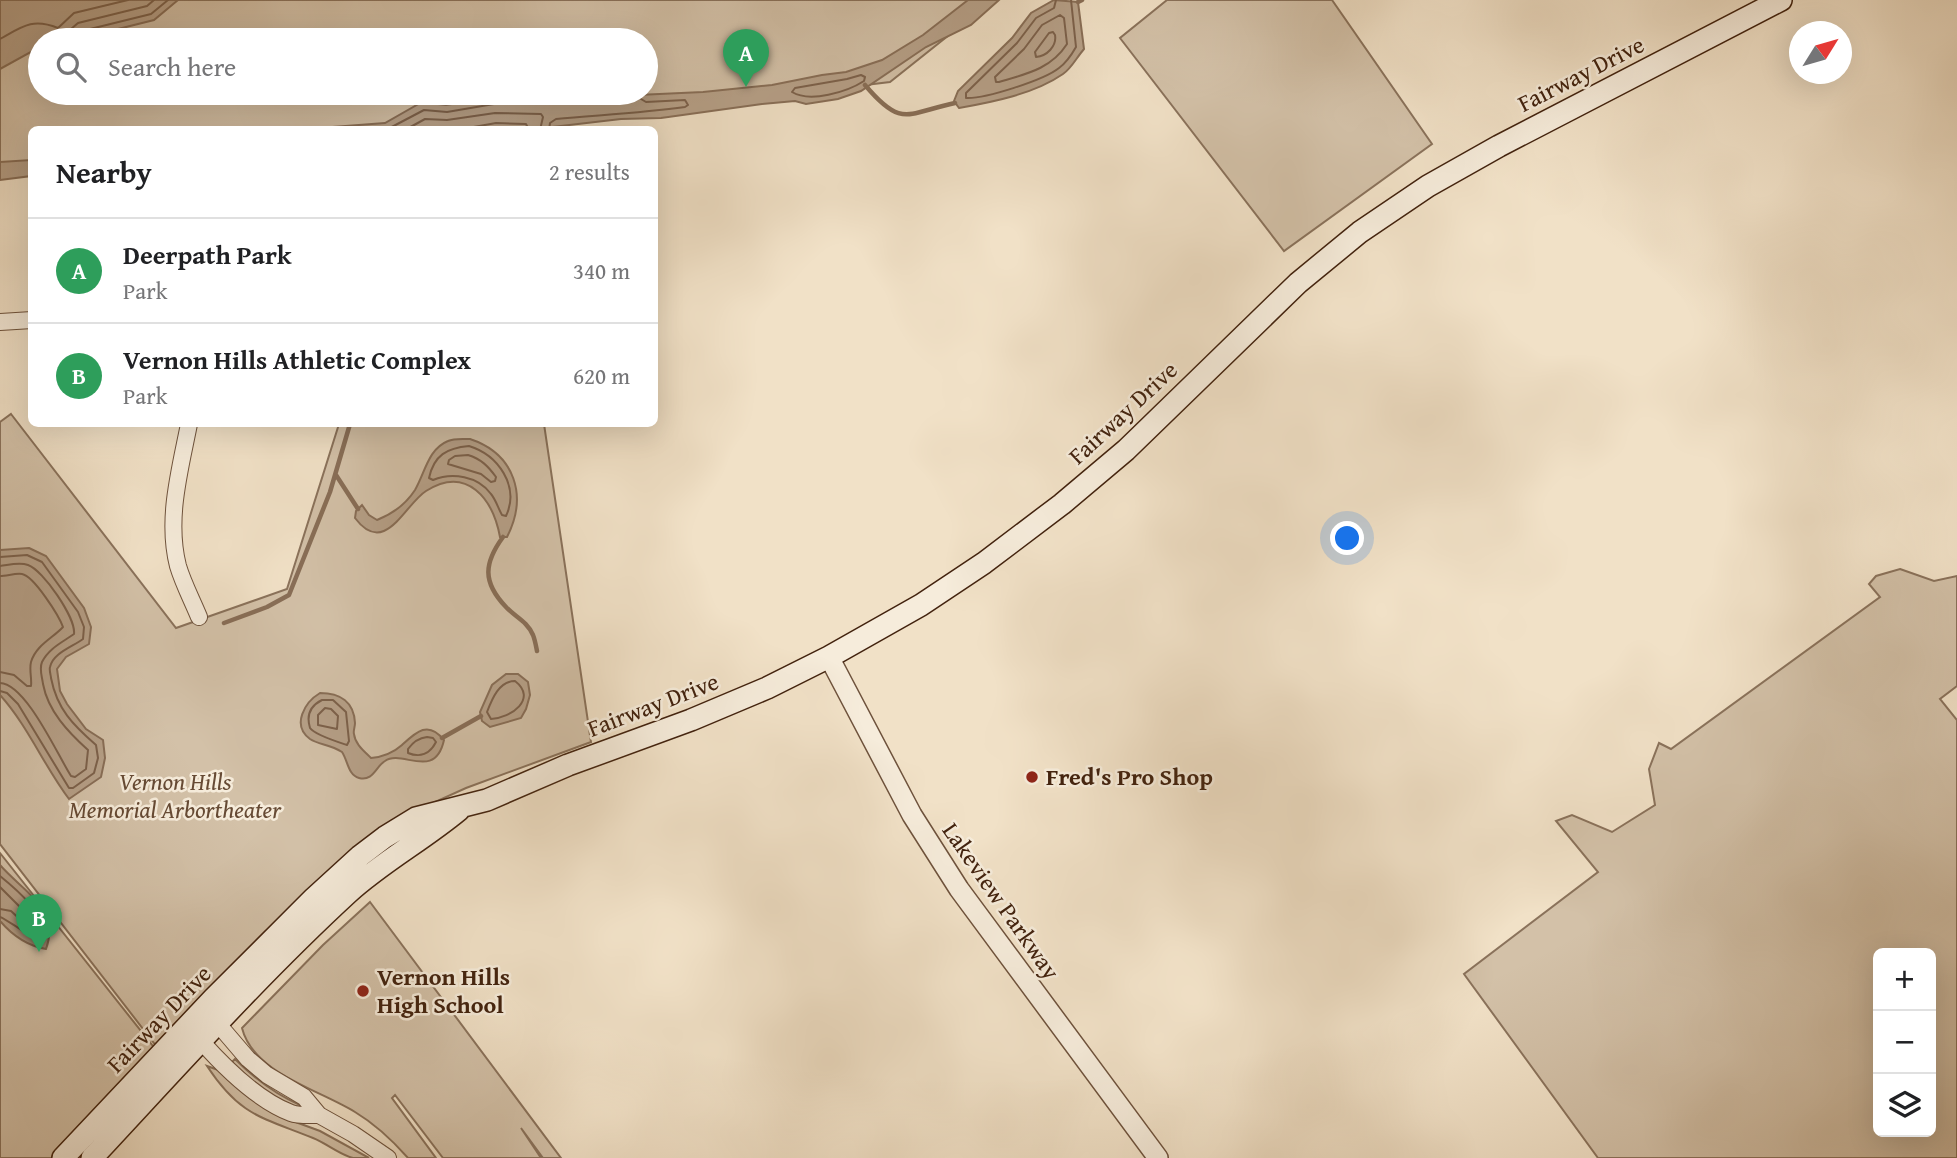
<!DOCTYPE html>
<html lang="en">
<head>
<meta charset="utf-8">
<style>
  :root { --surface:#fff; --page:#f6f6f6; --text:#202124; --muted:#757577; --line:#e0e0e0; --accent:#8f2418 }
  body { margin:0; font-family:"Gentium Book Plus",serif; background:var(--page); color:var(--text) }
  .controls { position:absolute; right:21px; bottom:21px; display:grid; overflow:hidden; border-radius:10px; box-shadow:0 7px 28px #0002 }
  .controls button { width:63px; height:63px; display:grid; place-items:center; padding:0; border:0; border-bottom:2px solid var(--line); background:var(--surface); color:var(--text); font:35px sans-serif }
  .compass { position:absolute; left:1789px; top:21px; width:63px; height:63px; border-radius:50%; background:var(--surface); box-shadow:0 7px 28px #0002; rotate:53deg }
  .you { position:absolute; left:1348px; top:539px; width:24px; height:24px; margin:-18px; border:5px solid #fff; border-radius:50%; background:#1a73e8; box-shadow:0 0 0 10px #1a73e833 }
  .badge { display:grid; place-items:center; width:46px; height:46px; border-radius:50%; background:var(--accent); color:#fff; font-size:23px; font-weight:700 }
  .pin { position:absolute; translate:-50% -58px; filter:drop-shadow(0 2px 4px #0008) }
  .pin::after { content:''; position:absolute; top:37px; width:24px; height:21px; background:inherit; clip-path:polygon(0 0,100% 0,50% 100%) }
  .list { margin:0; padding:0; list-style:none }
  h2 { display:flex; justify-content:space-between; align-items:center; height:91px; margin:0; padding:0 28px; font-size:30px }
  h2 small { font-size:23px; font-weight:400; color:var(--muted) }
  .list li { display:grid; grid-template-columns:46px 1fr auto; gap:21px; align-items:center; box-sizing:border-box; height:105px; padding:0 28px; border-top:2px solid var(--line) }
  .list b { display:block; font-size:26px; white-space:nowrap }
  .list p { margin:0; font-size:23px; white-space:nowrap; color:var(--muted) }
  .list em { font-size:23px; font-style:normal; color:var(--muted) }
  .icon { flex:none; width:38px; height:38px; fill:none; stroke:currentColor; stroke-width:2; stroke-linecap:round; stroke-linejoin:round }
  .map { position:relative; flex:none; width:1957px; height:1158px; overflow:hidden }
  .search { position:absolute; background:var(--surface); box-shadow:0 7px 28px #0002; left:28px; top:28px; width:630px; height:77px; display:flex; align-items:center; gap:18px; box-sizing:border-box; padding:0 24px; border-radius:38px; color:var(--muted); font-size:26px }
  .panel { position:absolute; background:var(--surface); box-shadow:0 7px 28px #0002; left:28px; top:126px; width:630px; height:301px; border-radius:10px }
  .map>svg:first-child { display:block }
  .green { fill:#d3c1a8; stroke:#8a725b; stroke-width:2; fill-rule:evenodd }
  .water { fill:#b6a088; stroke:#886e57; stroke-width:2 }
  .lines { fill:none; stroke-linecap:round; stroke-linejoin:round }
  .shore { stroke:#7c614b; stroke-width:2 }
  .stream { stroke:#886e57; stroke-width:4.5 }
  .minor-casing { stroke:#6e523c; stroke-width:18 }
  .tertiary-casing { stroke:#6e523c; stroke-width:22 }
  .secondary-casing { stroke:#42220e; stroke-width:24 }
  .minor { stroke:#f6ecdb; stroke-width:16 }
  .tertiary { stroke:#f6ecdb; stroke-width:19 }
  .secondary { stroke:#f6ecdb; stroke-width:21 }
  .poi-dot { fill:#8f2418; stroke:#f6ecdb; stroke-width:2.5 }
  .labels { text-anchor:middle; stroke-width:5; stroke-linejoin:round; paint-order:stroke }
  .street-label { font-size:24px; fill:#42220e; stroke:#f6ecdb }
  .poi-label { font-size:24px; font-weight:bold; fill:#42220e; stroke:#f6ecdb; text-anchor:start }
  .park-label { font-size:24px; font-style:italic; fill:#664a34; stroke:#f6ecdb }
</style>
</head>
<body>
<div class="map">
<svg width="1957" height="1158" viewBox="0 0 1957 1158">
  <rect width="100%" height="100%" fill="#f1e1c7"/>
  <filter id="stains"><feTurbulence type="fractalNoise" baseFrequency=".00286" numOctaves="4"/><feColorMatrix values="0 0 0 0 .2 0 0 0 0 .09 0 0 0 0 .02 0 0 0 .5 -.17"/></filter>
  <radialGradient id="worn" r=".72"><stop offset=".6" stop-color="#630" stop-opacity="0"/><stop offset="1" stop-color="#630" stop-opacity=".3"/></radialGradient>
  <!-- green -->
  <path class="green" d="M0 0H993L890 82 502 129 32 130 31 163 0 166ZM40 40H646V93H40Z
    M1167 0H1332L1432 144 1284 251 1120 38Z
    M11 414 176 628 287 589 339 424H544L591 742 466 788 426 806 157 1047 0 844V422Z
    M1900 569 1934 581 1957 576V686L1940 699 1957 720V1158H1598L1464 974 1598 872 1556 821 1572 815 1612 832 1655 805 1649 769 1659 743 1671 749 1880 597 1869 584 1876 576ZM1878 953H1931V1132H1878Z
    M0 853 156 1050 53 1158H0Z
    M370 902 561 1158H543L521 1128 541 1158H443L395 1095 392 1098 436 1158H408C393 1141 375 1124 355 1112 320 1090 253 1073 242 1028L323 945Z
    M235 1059C254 1078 275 1094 300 1105V1107C275 1105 249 1079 232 1062Z
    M207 1066 221 1071 282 1117 320 1131 369 1158C364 1158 357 1158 353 1158 340 1155 326 1143 313 1138 261 1117 240 1116 207 1066Z"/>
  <!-- water -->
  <path class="water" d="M0 0H178L154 20 90 36 40 40V47L0 69Z
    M968 0H999L971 25 926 47 861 91 838 99 806 104 795 101 762 104 661 118 621 119 535 129H306L385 123 422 102 446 105 494 97 572 98 703 92 772 85 822 75 846 72 882 60 923 35Z
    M1054 0 1078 2 1084 49C1077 57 1071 69 1063 74 1034 94 993 102 959 108L954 101 958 91 1012 38 1031 13Z
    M31 160V176L0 180V162Z
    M470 439C515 454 528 496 507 537H500C493 499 467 465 426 491 405 504 385 558 355 518L356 511 362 505 369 515 377 520C392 514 406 504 415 490 425 473 428 449 448 441 454 438 464 439 470 439Z
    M29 548 46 556 84 608 91 627 89 644 66 657 57 669 60 691 67 704 86 729 103 740 105 758 101 777 69 799C44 766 28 726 0 695V550Z
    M506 674H518L528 682 530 695 526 709 521 718 490 727 482 721 480 712 492 685Z
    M320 693C340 693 354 702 355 723 355 727 353 731 354 734 355 744 364 751 371 758 382 757 393 753 402 745 416 732 428 720 444 740 435 781 402 749 385 761 376 766 373 782 359 778 348 775 348 761 342 752 330 744 319 745 310 739 291 725 305 702 320 693Z
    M0 865C23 892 61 908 46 949 27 946 12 935 0 921Z"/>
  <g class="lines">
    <!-- shore -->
    <path class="shore" d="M1056 0 1054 8 1036 18 1017 43 966 93V98C985 99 1044 80 1059 68 1066 63 1072 54 1076 47L1071 0
      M1060 15 1064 18 1067 44C1051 69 1026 74 999 82H996L995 77 1024 49 1042 25Z
      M1053 32 1055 35C1057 46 1047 56 1036 57L1035 52 1049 33Z
      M0 39C23 26 33 18 58 28L74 13 128 0
      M68 40 71 29 78 23 147 6 154 0
      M77 40 78 35 82 31 151 14 168 0
      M861 75 865 77 864 81C847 92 810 103 792 92L795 88 847 79Z
      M386 130 424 110 447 112 494 104 602 103 608 100 609 93
      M405 130 425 119 447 120 495 113 541 114 543 117 540 130
      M457 130 496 123 526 124 529 130
      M549 130 550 123 556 119C599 115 642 113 685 107L688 105 685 100 646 102 641 99 639 93
      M469 446C498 455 520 486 506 516L502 515C498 508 496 500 491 494 478 476 452 472 433 480L429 478C434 455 447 448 469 446Z
      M468 455C481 459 488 466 496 477L495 481 491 482 481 474 448 464 449 460 455 456Z
      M0 557 27 555 42 562 78 612 84 627 83 639C72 647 53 653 50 667 49 670 51 676 51 678 57 709 73 725 96 745L98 758 94 773 73 788H69L18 704 7 693 0 691
      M0 566C9 565 19 562 28 565 43 570 76 618 74 634 63 642 49 648 42 662 39 669 42 676 43 684 48 711 68 732 88 750L86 769 75 777 71 776C57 754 26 684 0 683
      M0 576C7 576 15 573 22 574 34 576 59 616 63 627 53 638 36 645 31 662 29 670 32 678 31 686H27L14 675 0 672
      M515 681C538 699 511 718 491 719L487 712C492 699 499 681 515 681Z
      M322 700H333L346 712 349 741 347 745C338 742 315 735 310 728 306 715 310 706 322 700Z
      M325 708 331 709 338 716 337 729 318 725V715Z
      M427 737 433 738 436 742C430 754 420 758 408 753V749C413 742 418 738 427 737Z
      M0 876C16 889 49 916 42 939L37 940C28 935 6 919 0 917
      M0 887 19 906 29 921 24 923 11 911 0 909"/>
    <!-- stream -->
    <path class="stream" d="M1078 2 1082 0
      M865 85C902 129 907 113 955 103
      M336 475 358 509
      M503 537C484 563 482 582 506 607 515 617 527 621 533 635 535 640 536 646 537 651
      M224 623 267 607 289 595 330 492 350 424
      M442 738 481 716"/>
    <!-- minor casing -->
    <g class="minor-casing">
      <path id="minor" d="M0 322 32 320
        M189 424C180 470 166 519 178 566 183 583 192 600 199 617
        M218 1024 248 1059 267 1075 304 1097 319 1115 353 1134 388 1158
        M201 1041C225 1068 257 1100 291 1113 299 1116 310 1115 319 1115"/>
    </g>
    <!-- tertiary casing -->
    <g class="tertiary-casing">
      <path id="tertiary" d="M829 657 912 815 959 889 1158 1158"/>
    </g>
    <!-- secondary casing -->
    <g class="secondary-casing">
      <path id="secondary" d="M63 1158 213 999 314 898 360 856 385 837 416 818 487 800 568 765 691 720 767 688 829 657 921 605 984 563 1062 504 1126 450 1298 283 1360 232 1428 186 1499 146 1781 0
        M92 1158C176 1068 258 976 348 893 382 862 423 840 459 810"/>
    </g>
    <!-- minor -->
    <use href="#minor" class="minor"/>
    <!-- tertiary -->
    <use href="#tertiary" class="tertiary"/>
    <!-- secondary -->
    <use href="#secondary" class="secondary"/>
  </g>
  <!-- markers -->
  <g class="poi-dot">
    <circle cx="1032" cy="777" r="7"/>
    <circle cx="363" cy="991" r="7"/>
  </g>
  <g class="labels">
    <!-- street labels -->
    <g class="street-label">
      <text transform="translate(1581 74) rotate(-27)" y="8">Fairway Drive</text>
      <text transform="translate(1123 413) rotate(-43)" y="8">Fairway Drive</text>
      <text transform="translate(653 705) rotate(-21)" y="8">Fairway Drive</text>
      <text transform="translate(1001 901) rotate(55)" y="8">Lakeview Parkway</text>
      <text transform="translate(159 1019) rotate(-46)" y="8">Fairway Drive</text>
    </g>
    <!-- poi labels -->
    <g class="poi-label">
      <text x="1046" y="785">Fred's Pro Shop</text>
      <text x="377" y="985">Vernon Hills<tspan x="377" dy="28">High School</tspan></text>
    </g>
    <!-- park labels -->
    <g class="park-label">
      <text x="175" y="790">Vernon Hills<tspan x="175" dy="28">Memorial Arbortheater</tspan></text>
    </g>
  </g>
  <rect width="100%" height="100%" filter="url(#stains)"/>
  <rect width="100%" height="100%" fill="url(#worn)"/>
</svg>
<div class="controls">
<button>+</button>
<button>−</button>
<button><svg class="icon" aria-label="layers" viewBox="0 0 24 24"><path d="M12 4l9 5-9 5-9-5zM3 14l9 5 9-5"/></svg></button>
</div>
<svg class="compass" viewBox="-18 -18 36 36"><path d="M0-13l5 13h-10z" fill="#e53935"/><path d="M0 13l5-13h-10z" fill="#757577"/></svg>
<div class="you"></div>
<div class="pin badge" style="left:746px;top:87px;background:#2e9e5b">A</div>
<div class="pin badge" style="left:39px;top:952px;background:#2e9e5b">B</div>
<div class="search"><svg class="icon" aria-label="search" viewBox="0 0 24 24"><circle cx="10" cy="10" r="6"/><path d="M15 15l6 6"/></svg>Search here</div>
<section class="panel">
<h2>Nearby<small>2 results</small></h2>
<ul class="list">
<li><span class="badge" style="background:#2e9e5b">A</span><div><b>Deerpath Park</b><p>Park</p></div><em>340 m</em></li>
<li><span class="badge" style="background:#2e9e5b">B</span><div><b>Vernon Hills Athletic Complex</b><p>Park</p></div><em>620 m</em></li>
</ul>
</section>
</div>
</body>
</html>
